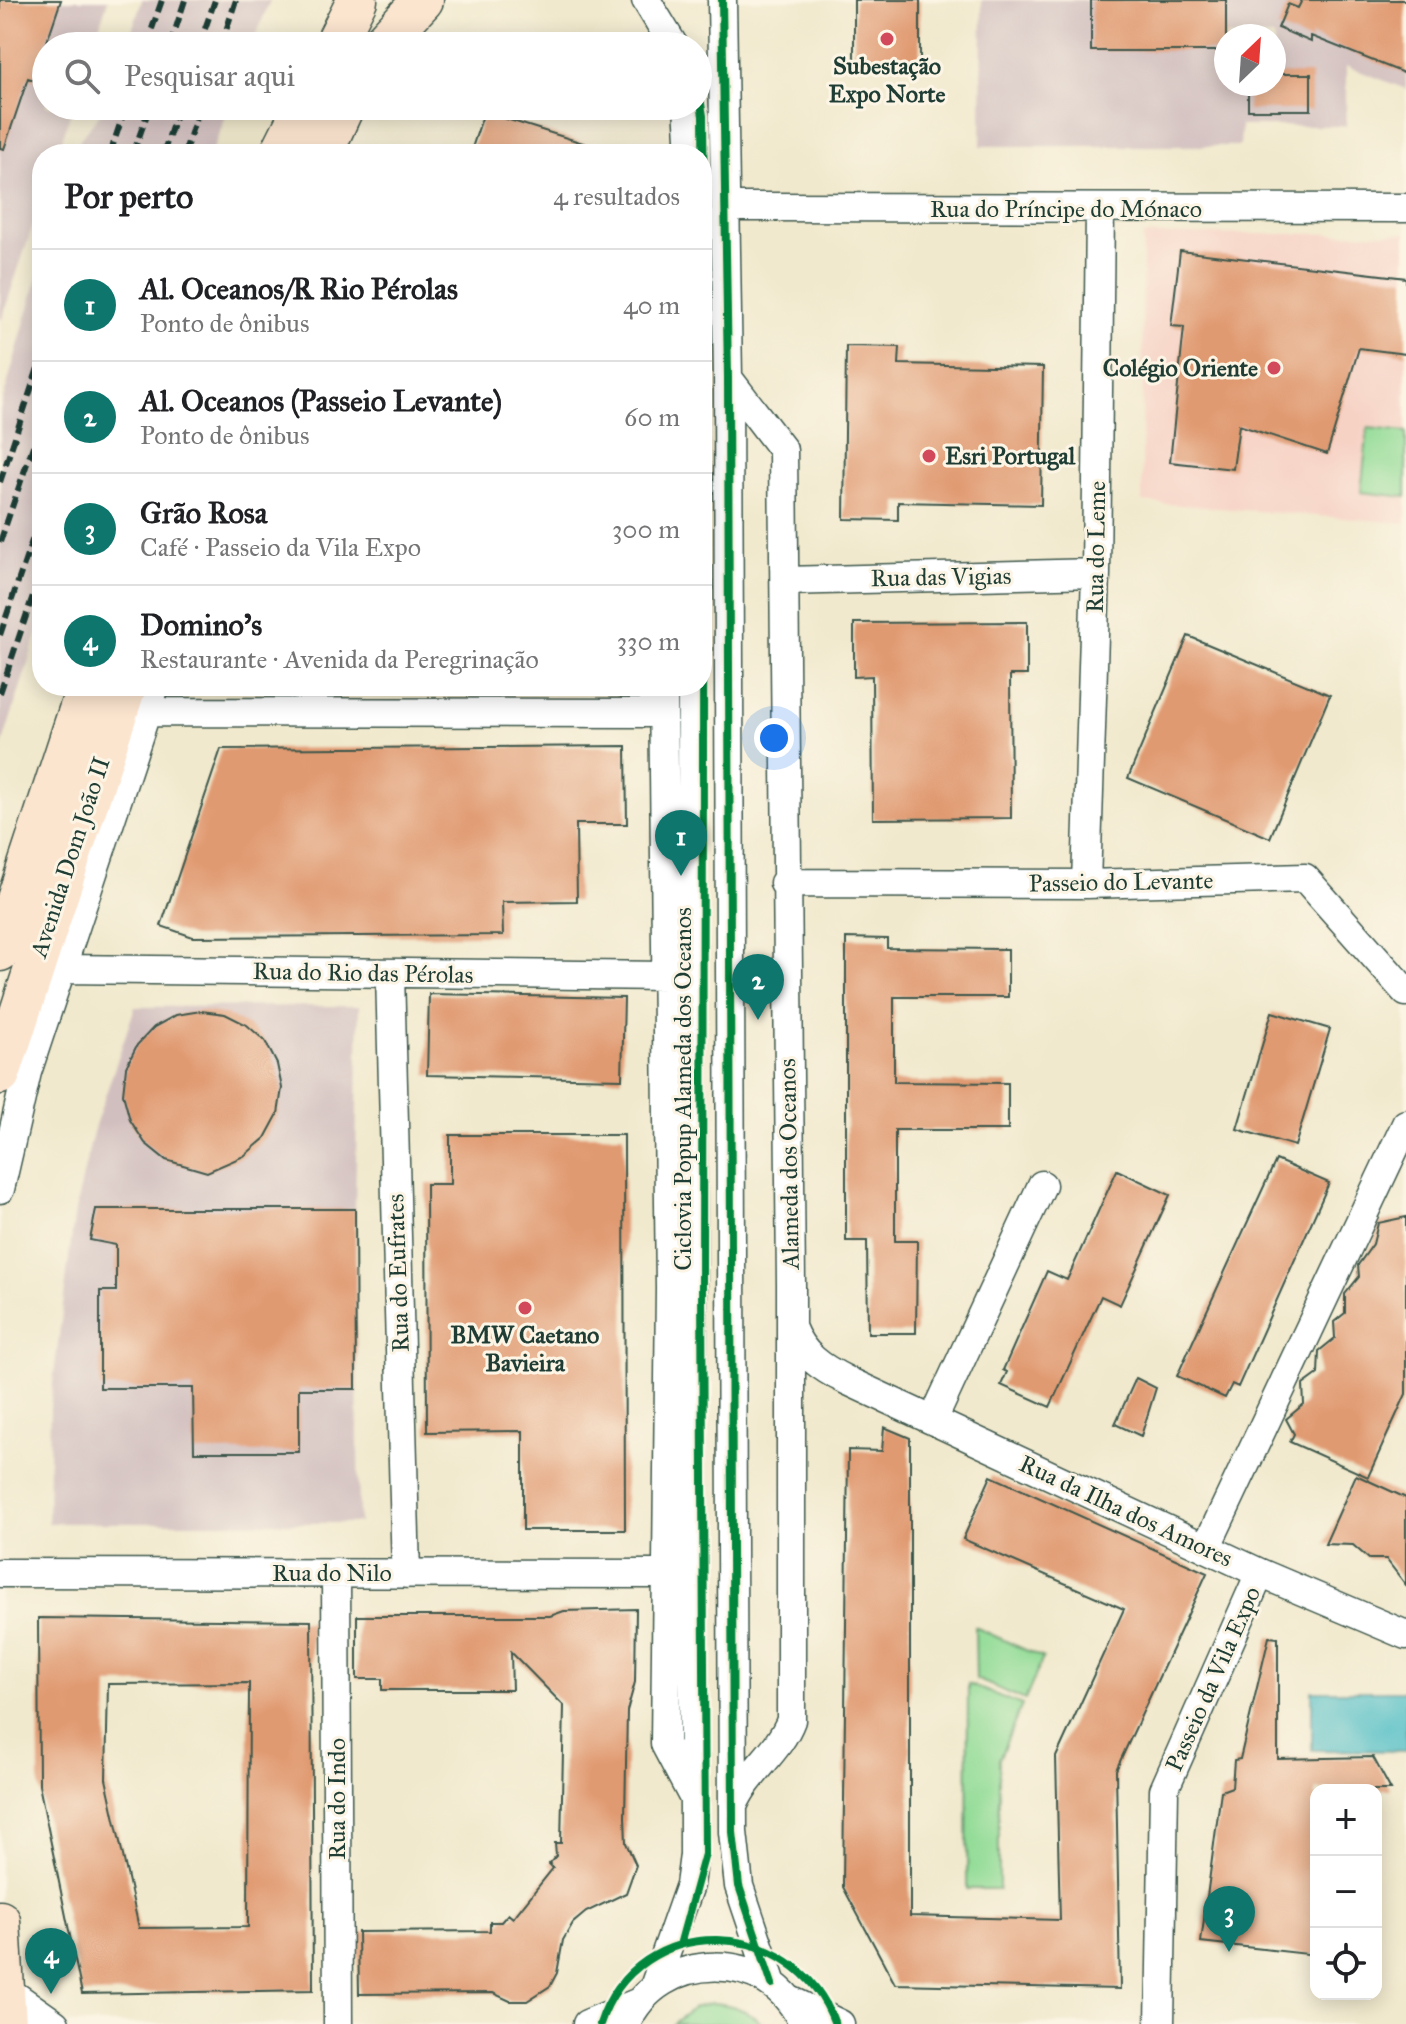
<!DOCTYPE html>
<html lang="pt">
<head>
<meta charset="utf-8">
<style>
  :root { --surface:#fff; --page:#f2f2f2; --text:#202124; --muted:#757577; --line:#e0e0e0; --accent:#0f766e }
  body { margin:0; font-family:"IM FELL Great Primer",serif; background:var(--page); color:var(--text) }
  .controls { position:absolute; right:24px; bottom:24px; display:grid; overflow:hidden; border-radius:16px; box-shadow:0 4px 20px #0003 }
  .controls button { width:72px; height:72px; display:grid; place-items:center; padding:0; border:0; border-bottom:2px solid var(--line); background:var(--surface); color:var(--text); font:40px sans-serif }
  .compass { position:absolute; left:1214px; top:24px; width:72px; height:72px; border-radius:50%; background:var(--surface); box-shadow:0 4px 20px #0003; rotate:25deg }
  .you { position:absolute; left:774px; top:738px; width:28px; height:28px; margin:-20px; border:6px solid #fff; border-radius:50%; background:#1a73e8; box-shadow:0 0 0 12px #1a73e833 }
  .badge { display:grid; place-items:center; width:52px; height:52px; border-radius:50%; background:var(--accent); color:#fff; font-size:26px; font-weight:700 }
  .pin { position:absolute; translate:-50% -66px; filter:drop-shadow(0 2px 4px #0008) }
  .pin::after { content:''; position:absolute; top:42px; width:28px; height:24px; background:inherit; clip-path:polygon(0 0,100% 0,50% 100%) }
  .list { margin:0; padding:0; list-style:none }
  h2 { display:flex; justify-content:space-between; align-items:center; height:104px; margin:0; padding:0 32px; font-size:34px }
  h2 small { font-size:26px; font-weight:400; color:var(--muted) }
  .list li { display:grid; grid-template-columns:52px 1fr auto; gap:24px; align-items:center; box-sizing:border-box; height:112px; padding:0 32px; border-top:2px solid var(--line) }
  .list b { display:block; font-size:30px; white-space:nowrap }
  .list p { margin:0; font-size:26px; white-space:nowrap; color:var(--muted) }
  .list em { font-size:26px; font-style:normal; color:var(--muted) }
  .icon { flex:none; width:44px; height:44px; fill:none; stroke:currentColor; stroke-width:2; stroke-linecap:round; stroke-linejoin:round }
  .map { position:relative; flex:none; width:1406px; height:2024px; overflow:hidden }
  .search { position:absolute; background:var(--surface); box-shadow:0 4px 20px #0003; left:32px; top:32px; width:680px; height:88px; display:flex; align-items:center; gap:20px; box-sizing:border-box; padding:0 28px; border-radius:44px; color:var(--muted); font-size:30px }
  .panel { position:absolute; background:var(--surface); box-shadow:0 4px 20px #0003; left:32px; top:144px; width:680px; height:552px; border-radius:32px }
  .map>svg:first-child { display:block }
  .built { fill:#f6d2c5 }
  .industrial { fill:#d1bfbf; fill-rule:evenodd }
  .green { fill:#93dc97; stroke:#598c66; stroke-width:2 }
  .water { fill:#50bec6; stroke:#387e7d; stroke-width:2 }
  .building { fill:#e09a71; fill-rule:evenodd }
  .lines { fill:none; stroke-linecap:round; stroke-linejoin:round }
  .street-casing { stroke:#3e574b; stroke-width:31 }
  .secondary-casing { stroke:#3e574b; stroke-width:43 }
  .street { stroke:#fff; stroke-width:28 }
  .secondary { stroke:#fce5cf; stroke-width:40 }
  .rail { stroke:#1f3d34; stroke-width:6; stroke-dasharray:12 6; stroke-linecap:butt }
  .cycleway-casing { stroke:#fcf5e5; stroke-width:13 }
  .cycleway { stroke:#00873e; stroke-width:8 }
  .poi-dot { fill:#d1495b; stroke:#fcf5e5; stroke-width:3 }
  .labels { text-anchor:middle; stroke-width:6; stroke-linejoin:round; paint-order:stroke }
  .poi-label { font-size:24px; font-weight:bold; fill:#1f3d34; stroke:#fcf5e5 }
  .street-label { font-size:24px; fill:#1f3d34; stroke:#fcf5e5 }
</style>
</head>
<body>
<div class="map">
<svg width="1406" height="2024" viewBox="0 0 1406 2024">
  <rect width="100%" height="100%" fill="#fcf5e5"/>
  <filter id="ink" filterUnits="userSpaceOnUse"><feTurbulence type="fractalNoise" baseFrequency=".0125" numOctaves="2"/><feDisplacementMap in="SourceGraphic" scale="16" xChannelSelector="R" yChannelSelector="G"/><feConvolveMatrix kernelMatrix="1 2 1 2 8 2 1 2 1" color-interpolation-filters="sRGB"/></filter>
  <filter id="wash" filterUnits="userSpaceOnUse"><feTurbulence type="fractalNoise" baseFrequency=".006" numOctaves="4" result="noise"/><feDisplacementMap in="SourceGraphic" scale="32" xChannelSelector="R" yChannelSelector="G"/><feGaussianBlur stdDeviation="1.8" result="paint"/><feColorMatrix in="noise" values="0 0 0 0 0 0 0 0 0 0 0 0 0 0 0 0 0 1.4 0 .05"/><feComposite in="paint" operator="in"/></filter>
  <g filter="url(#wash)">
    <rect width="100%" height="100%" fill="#f1e9cd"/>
    <!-- built -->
    <path class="built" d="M1406 233V523L1142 502 1143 235Z"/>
    <!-- industrial -->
    <path class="industrial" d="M0 0H108L93 46H46V106H73L57 154H42V198L0 324Z
      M142 0H270L252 46H127Z
      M982 0H1406V89L1346 66V126H1241L1240 146H981ZM1226 36H1274V84H1226Z
      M106 106H230L211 154H75L81 138Z
      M42 262V619L0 752V410Z
      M359 1006 355 1210 359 1523H48L50 1407 75 1211 93 1132 135 1007Z"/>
    <!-- green -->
    <path class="green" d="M1368 428 1406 432V497L1361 492Z
      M975 1627 1043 1658 1025 1700 976 1679Z
      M968 1684 1022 1705 999 1759V1889H967Z
      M711 2003C732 2004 746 2009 762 2024H673L693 2008Z"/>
    <!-- water -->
    <path class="water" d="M1312 1691H1406V1751L1312 1750Z"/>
    <g id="blocks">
      <!-- building -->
      <path class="building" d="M0 0H61L34 80 28 78 4 149 0 148Z
        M854 0H920V66L854 65Z
        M1091 0H1226V51H1091Z
        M1302 0H1406V74L1311 36V42L1278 28 1288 4 1298 8Z
        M1274 74H1311V110H1248V84H1274Z
        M484 112 602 149 601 154H470Z
        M1180 251 1406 278V354L1359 348 1327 454 1239 425 1233 469 1170 462 1184 327 1171 326Z
        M846 346 900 347 899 364 1043 367 1041 505 898 502V520L844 519Z
        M1027 622V675H1010L1011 818 873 819 872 676 854 677V623Z
        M1188 636 1330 695 1270 838 1128 778Z
        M626 746 627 824H576L577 901 502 902 503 935 193 937 161 926 221 749Z
        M846 938 887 939V948L1008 949V997H894V1082L1008 1083V1130H895V1241H917L916 1333H868L867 1241H846Z
        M429 994 624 998 622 1079 427 1075Z
        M201 1011 225 1014 247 1025 265 1041 277 1064 282 1088 278 1114 265 1138 244 1156 207 1172 166 1160 145 1143 130 1120 123 1094 126 1067 137 1045 154 1027 176 1015Z
        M1272 1012 1330 1029 1295 1146 1237 1129Z
        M450 1135H624L625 1530H523V1431L427 1432 426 1184H450Z
        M1276 1160 1329 1183 1238 1387 1232 1384 1225 1398 1177 1376Z
        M1117 1170 1170 1195 1120 1305 1101 1296 1050 1407 1001 1385 1007 1372 1003 1370 1047 1271 1067 1280Z
        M96 1209H355L356 1389H299V1452H194L193 1388H100V1291H116V1245L90 1240Z
        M1406 1217V1394L1368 1477 1290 1442 1294 1434 1286 1419 1304 1404 1303 1385 1318 1374 1319 1351 1335 1338 1334 1322 1345 1313V1294L1359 1277 1358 1265 1373 1244 1378 1223Z
        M1136 1378 1156 1388 1141 1436 1115 1424Z
        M884 1427 910 1438V1916L1060 1920 1056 1757 1124 1609 963 1539 991 1476 1207 1573 1116 1770 1120 1989 895 1984 843 1887 848 1450 882 1451Z
        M1356 1475 1406 1498V1585L1386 1559H1369L1353 1545 1325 1544Z
        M636 1609 635 1682 627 1711 625 1817 626 1843 636 1865 626 1893 586 1912 573 1923 563 1940 557 1973 550 1986 527 2001H510L493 1993 359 1994 358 1932 490 1931V1922H501L508 1914 513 1918 553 1868 549 1864 556 1856 555 1843H561L564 1706 511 1652 512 1690H382V1679H357V1616H550L564 1611Z
        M38 1618 311 1621 313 1990 82 1994 39 1785ZM249 1683 248 1927 139 1928 106 1779 108 1684Z
        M1269 1637 1278 1638V1759L1373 1757 1391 1790H1316V1955L1201 1942 1221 1791 1232 1787 1234 1760 1240 1759Z"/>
    </g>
  </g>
  <g filter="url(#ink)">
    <use href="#blocks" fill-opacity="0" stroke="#3e574b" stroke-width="2"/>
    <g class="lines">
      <!-- street casing -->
      <g class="street-casing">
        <path id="street" d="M646 0 674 46
          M722 0 728 378 733 1832 739 1886 772 1984
          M688 106 691 154
          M727 207 1406 208
          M728 378 783 450 791 1285V1720C779 1752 748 1772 734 1804
          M785 581 1096 573
          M663 686 670 1288 665 1744 692 1795
          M146 712 663 713
          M784 883 1086 884 1305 878 1406 992
          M1086 884 1096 573 1100 210
          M61 969 666 976
          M390 973 406 1574
          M0 1189 27 1072 155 686
          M791 1327C802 1355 821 1368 848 1381L1260 1573 1406 1635
          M933 1420 1042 1185
          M1206 1548 1406 1124
          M0 1573 664 1574
          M336 1573 338 2024
          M654 1987 690 1885 694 1855 692 686
          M4 1988 55 2024
          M788 1999 840 2024
          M587 2024 639 2002
          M626 2024C659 1949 771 1946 803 2024
          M1160 2024 1164 1790 1260 1573"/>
      </g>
      <!-- secondary casing -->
      <g class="secondary-casing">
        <path id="secondary" d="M334 46 357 0
          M380 46 423 0
          M280 154 304 106
          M322 154 344 106
          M0 951 87 686
          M0 1074 126 686
          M0 1921 6 2024"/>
      </g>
      <!-- street -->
      <use href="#street" class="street"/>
      <!-- secondary -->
      <use href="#secondary" class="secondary"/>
      <!-- rail -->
      <path class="rail" d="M146 46 162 0
        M170 46 185 0
        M199 46 215 0
        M221 46 236 0
        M110 154 126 106
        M133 154 150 106
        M163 154 179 106
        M184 154 200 106
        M0 482 42 356
        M0 542 42 420
        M0 635 42 511
        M0 693 42 569"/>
      <!-- cycleway casing -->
      <g class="cycleway-casing">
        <path id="cycleway" d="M722 0 728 378 733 1832 739 1886 772 1984
          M680 1945 705 1854 702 1287 704 215 703 116 698 86
          M600 2024C637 1910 796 1914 835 2024"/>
      </g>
      <!-- cycleway -->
      <use href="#cycleway" class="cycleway"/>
    </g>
  </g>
  <!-- markers -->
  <g class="poi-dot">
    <circle cx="887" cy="39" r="8"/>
    <circle cx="1274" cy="368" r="8"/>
    <circle cx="929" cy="456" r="8"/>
    <circle cx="525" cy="1308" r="8"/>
  </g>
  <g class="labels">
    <!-- poi labels -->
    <g class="poi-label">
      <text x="887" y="74">Subestação<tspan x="887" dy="28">Expo Norte</tspan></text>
      <text x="1258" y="376" text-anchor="end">Colégio Oriente</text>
      <text x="945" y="464" text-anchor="start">Esri Portugal</text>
      <text x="525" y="1343">BMW Caetano<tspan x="525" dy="28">Bavieira</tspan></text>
    </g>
    <!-- street labels -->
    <g class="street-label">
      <text x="1066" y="217">Rua do Príncipe do Mónaco</text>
      <text transform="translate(1096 547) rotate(-89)" y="8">Rua do Leme</text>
      <text transform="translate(941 577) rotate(-1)" y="8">Rua das Vigias</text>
      <text transform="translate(70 857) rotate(-72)" y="8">Avenida Dom João II</text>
      <text transform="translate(1121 882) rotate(-1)" y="8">Passeio do Levante</text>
      <text transform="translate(363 973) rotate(1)" y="8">Rua do Rio das Pérolas</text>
      <text transform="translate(683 1089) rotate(-90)" y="8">Ciclovia Popup Alameda dos Oceanos</text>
      <text transform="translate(789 1164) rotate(-91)" y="8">Alameda dos Oceanos</text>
      <text transform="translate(398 1273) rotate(-92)" y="8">Rua do Eufrates</text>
      <text transform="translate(1126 1511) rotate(25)" y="8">Rua da Ilha dos Amores</text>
      <text x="332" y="1581">Rua do Nilo</text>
      <text transform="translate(1213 1679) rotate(-66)" y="8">Passeio da Vila Expo</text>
      <text transform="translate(337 1799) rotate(-90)" y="8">Rua do Indo</text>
    </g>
  </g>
</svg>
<div class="controls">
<button>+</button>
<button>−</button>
<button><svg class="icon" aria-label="locate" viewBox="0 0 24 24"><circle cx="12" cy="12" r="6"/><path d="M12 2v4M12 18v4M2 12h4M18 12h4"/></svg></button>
</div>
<svg class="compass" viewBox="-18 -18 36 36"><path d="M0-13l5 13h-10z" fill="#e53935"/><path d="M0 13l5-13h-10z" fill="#757577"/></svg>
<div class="you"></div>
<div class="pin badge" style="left:681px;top:876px">1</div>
<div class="pin badge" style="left:758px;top:1020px">2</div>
<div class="pin badge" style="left:1229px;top:1952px">3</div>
<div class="pin badge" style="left:51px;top:1994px">4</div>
<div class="search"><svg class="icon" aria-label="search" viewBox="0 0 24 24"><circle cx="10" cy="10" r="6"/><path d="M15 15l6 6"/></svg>Pesquisar aqui</div>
<section class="panel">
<h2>Por perto<small>4 resultados</small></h2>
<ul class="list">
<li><span class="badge">1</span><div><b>Al. Oceanos/R Rio Pérolas</b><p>Ponto de ônibus</p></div><em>40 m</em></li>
<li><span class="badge">2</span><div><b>Al. Oceanos (Passeio Levante)</b><p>Ponto de ônibus</p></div><em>60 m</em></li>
<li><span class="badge">3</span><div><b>Grão Rosa</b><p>Café · Passeio da Vila Expo</p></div><em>300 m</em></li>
<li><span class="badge">4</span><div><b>Domino's</b><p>Restaurante · Avenida da Peregrinação</p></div><em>330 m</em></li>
</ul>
</section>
</div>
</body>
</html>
